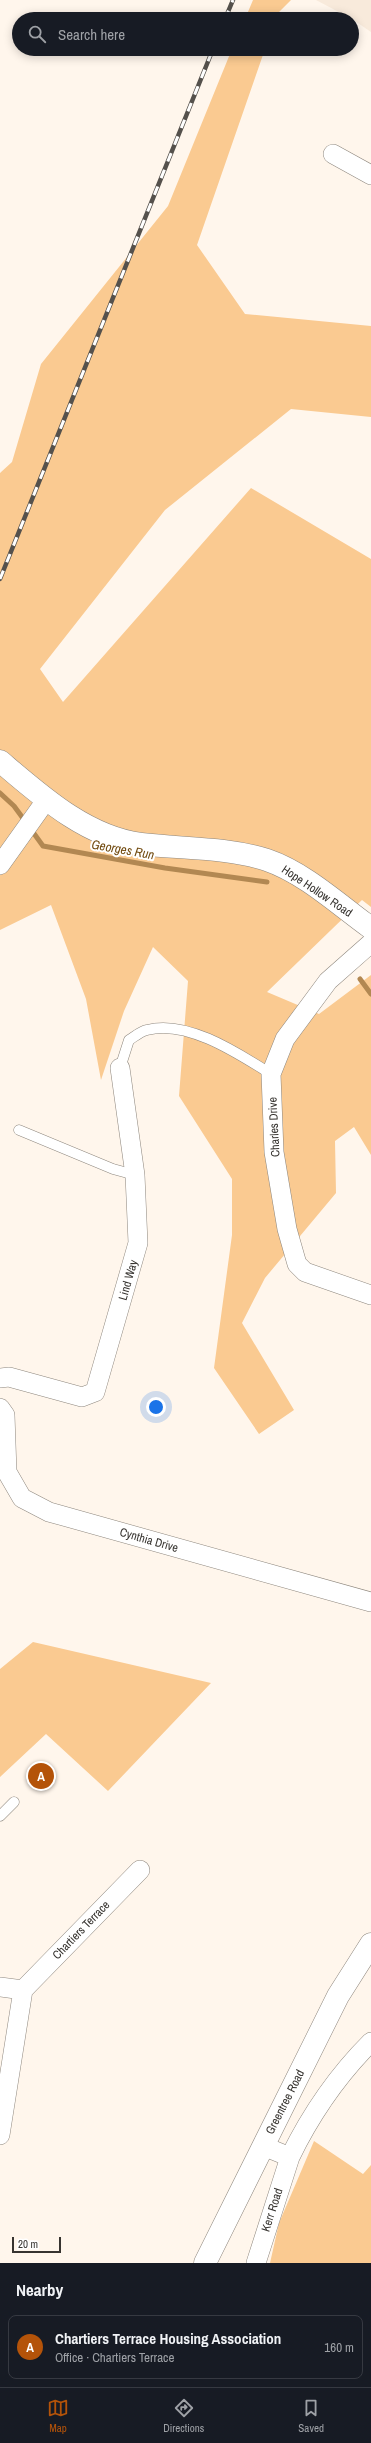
<!DOCTYPE html>
<html lang="en">
<head>
<meta charset="utf-8">
<style>
  :root { --surface:#171b24; --page:#20242c; --text:#f1f3f6; --muted:#9ea1a6; --line:#363941; --accent:#b45309 }
  body { margin:0; font-family:"Archivo Narrow",sans-serif; background:var(--page); color:var(--text) }
  .scale { position:absolute; left:12px; bottom:10px; width:49px; box-sizing:border-box; padding-left:4px; border:2px solid #373430; border-top:0; font-size:11px; line-height:14px; white-space:nowrap; color:#373430; -webkit-text-stroke:3px #fff; paint-order:stroke }
  .you { position:absolute; left:156px; top:1407px; width:14px; height:14px; margin:-10px; border:3px solid #fff; border-radius:50%; background:#1a73e8; box-shadow:0 0 0 6px #1a73e833 }
  .badge { display:grid; place-items:center; width:26px; height:26px; border-radius:50%; background:var(--accent); color:#fff; font-size:13px; font-weight:700 }
  .pin { position:absolute; translate:-50% -50%; border:2px solid #fff; box-shadow:0 1px 4px #0006 }
  .list { margin:0; padding:0; list-style:none }
  h2 { display:flex; justify-content:space-between; align-items:center; height:52px; margin:0; padding:0 16px; font-size:17px }
  h2 small { font-size:13px; font-weight:400; color:var(--muted) }
  .list li { display:grid; grid-template-columns:26px 1fr auto; gap:12px; align-items:center; box-sizing:border-box; height:64px; margin:0 8px 8px; padding:0 8px; border:1px solid var(--line); border-radius:8px }
  .list b { display:block; font-size:15px; white-space:nowrap }
  .list p { margin:0; font-size:13px; white-space:nowrap; color:var(--muted) }
  .list em { font-size:13px; font-style:normal; color:var(--muted) }
  .icon { flex:none; width:22px; height:22px; fill:none; stroke:currentColor; stroke-width:2; stroke-linecap:round; stroke-linejoin:round }
  .map { position:relative; flex:none; width:371px; height:2263px; overflow:hidden }
  .search { position:absolute; background:var(--surface); box-shadow:0 2px 10px #0003; left:12px; right:12px; top:12px; height:44px; display:flex; align-items:center; gap:10px; box-sizing:border-box; padding:0 14px; border-radius:22px; color:var(--muted); font-size:15px }
  .sheet { height:124px; background:var(--surface) }
  nav { display:flex; justify-content:space-around; align-items:center; box-sizing:border-box; height:56px; border-top:1px solid var(--line); background:var(--surface); font-size:11px; color:var(--muted) }
  nav a { display:grid; justify-items:center; gap:2px }
  nav .on { color:var(--accent) }
  .map>svg:first-child { display:block }
  .built { fill:#f8eadb }
  .green { fill:#faca91 }
  .lines { fill:none; stroke-linecap:round; stroke-linejoin:round }
  .stream { stroke:#b28852; stroke-width:5 }
  .lane-casing { stroke:#8e877e; stroke-width:11 }
  .street-casing { stroke:#8e877e; stroke-width:20 }
  .secondary-casing { stroke:#8e877e; stroke-width:23 }
  .primary-casing { stroke:#8e877e; stroke-width:23 }
  .lane { stroke:#fff; stroke-width:10 }
  .street { stroke:#fff; stroke-width:19 }
  .secondary { stroke:#fff; stroke-width:22 }
  .primary { stroke:#fff; stroke-width:22 }
  .rail-casing { stroke:#55514c; stroke-width:4.5 }
  .rail { stroke:#fff; stroke-width:3; stroke-dasharray:9; stroke-linecap:butt }
  .labels { text-anchor:middle; stroke-width:4; stroke-linejoin:round; paint-order:stroke }
  .street-label { font-size:12px; fill:#373430; stroke:#fff }
  .water-label { font-size:13px; font-style:italic; fill:#714a0f; stroke:#fff }
</style>
</head>
<body>
<div class="map">
<svg width="371" height="2263" viewBox="0 0 371 2263">
  <rect width="100%" height="100%" fill="#fff6ec"/>
  <!-- built -->
  <path class="built" d="M316 0H371V32L352 19Z"/>
  <!-- green -->
  <path class="green" d="M253 0H291L277 14 275 19H245Z
    M232 49H265L197 245 245 314 371 326V417L291 409 165 510 40 669 63 702 251 488 371 559V907L362 900 267 992 319 1014 371 975V1155L354 1127 335 1141 336 1193 265 1278 242 1323 294 1410 259 1434 214 1368 232 1235V1179L179 1096 188 981 153 947 124 1011 101 1080 86 999 51 905 0 930V473L12 462 41 364 168 206Z
    M33 1642 211 1683 108 1791 46 1734 0 1777V1669Z
    M314 2141 363 2174 371 2165V2263H270L279 2223Z"/>
  <g class="lines">
    <!-- stream -->
    <path class="stream" d="M0 793 14 806 25 821
      M30 828 43 846 165 868 267 882
      M360 979 371 994"/>
    <!-- lane casing -->
    <g class="lane-casing">
      <path id="lane" d="M120 1068 129 1040C134 1037 141 1031 147 1030 187 1019 239 1054 271 1074
        M19 1130 113 1169 135 1175
        M0 1816 14 1802"/>
    </g>
    <!-- street casing -->
    <g class="street-casing">
      <path id="street" d="M333 154 371 175
        M0 865 47 799
        M371 943 328 981 285 1039 271 1074 274 1152 287 1229 297 1264 305 1272 371 1295
        M0 1378 9 1377 82 1397 95 1392 138 1243 135 1175 120 1068
        M0 1408 5 1415 7 1472 22 1498 49 1512 371 1602
        M0 1987 23 1990
        M23 1990 140 1870
        M0 2135 23 1990
        M263 2146 290 2157C311 2114 337 2076 371 2042
        M256 2263 290 2157"/>
    </g>
    <!-- secondary casing -->
    <g class="secondary-casing">
      <path id="secondary" d="M0 761C40 795 86 837 141 844 183 849 227 847 267 860 305 873 339 905 371 928"/>
    </g>
    <!-- primary casing -->
    <g class="primary-casing">
      <path id="primary" d="M205 2263 338 1996 371 1944"/>
    </g>
    <!-- lane -->
    <use href="#lane" class="lane"/>
    <!-- street -->
    <use href="#street" class="street"/>
    <!-- secondary -->
    <use href="#secondary" class="secondary"/>
    <!-- primary -->
    <use href="#primary" class="primary"/>
    <!-- rail casing -->
    <g class="rail-casing">
      <path id="rail" d="M225 19 233 0
        M0 579 213 49"/>
    </g>
    <!-- rail -->
    <use href="#rail" class="rail"/>
  </g>
  <g class="labels">
    <!-- street labels -->
    <g class="street-label">
      <text transform="translate(317 891) rotate(34)" y="4">Hope Hollow Road</text>
      <text transform="translate(274 1127) rotate(-93)" y="4">Charles Drive</text>
      <text transform="translate(128 1280) rotate(-74)" y="4">Lind Way</text>
      <text transform="translate(149 1540) rotate(16)" y="4">Cynthia Drive</text>
      <text transform="translate(81 1930) rotate(-46)" y="4">Chartiers Terrace</text>
      <text transform="translate(285 2102) rotate(-63)" y="4">Greentree Road</text>
      <text transform="translate(272 2210) rotate(-72)" y="4">Kerr Road</text>
    </g>
    <!-- water labels -->
    <g class="water-label">
      <text transform="translate(123 849) rotate(10)" y="5">Georges Run</text>
    </g>
  </g>
</svg>
<div class="scale">20 m</div>
<div class="you"></div>
<div class="pin badge" style="left:41px;top:1776px">A</div>
<div class="search"><svg class="icon" aria-label="search" viewBox="0 0 24 24"><circle cx="10" cy="10" r="6"/><path d="M15 15l6 6"/></svg>Search here</div>
</div>
<section class="sheet">
<h2>Nearby<small></small></h2>
<ul class="list">
<li><span class="badge">A</span><div><b>Chartiers Terrace Housing Association</b><p>Office · Chartiers Terrace</p></div><em>160 m</em></li>
</ul>
</section>
<nav>
<a class="on"><svg class="icon" aria-label="map" viewBox="0 0 24 24"><path d="M3 6l6-2 6 2 6-2v14l-6 2-6-2-6 2zM9 4v14M15 6v14"/></svg>Map</a>
<a><svg class="icon" aria-label="directions" viewBox="0 0 24 24"><path d="M12 3l9 9-9 9-9-9zM9 14v-3h6M13 9l2 2-2 2"/></svg>Directions</a>
<a><svg class="icon" aria-label="saved" viewBox="0 0 24 24"><path d="M7 4h10v16l-5-4-5 4z"/></svg>Saved</a>
</nav>
</body>
</html>
